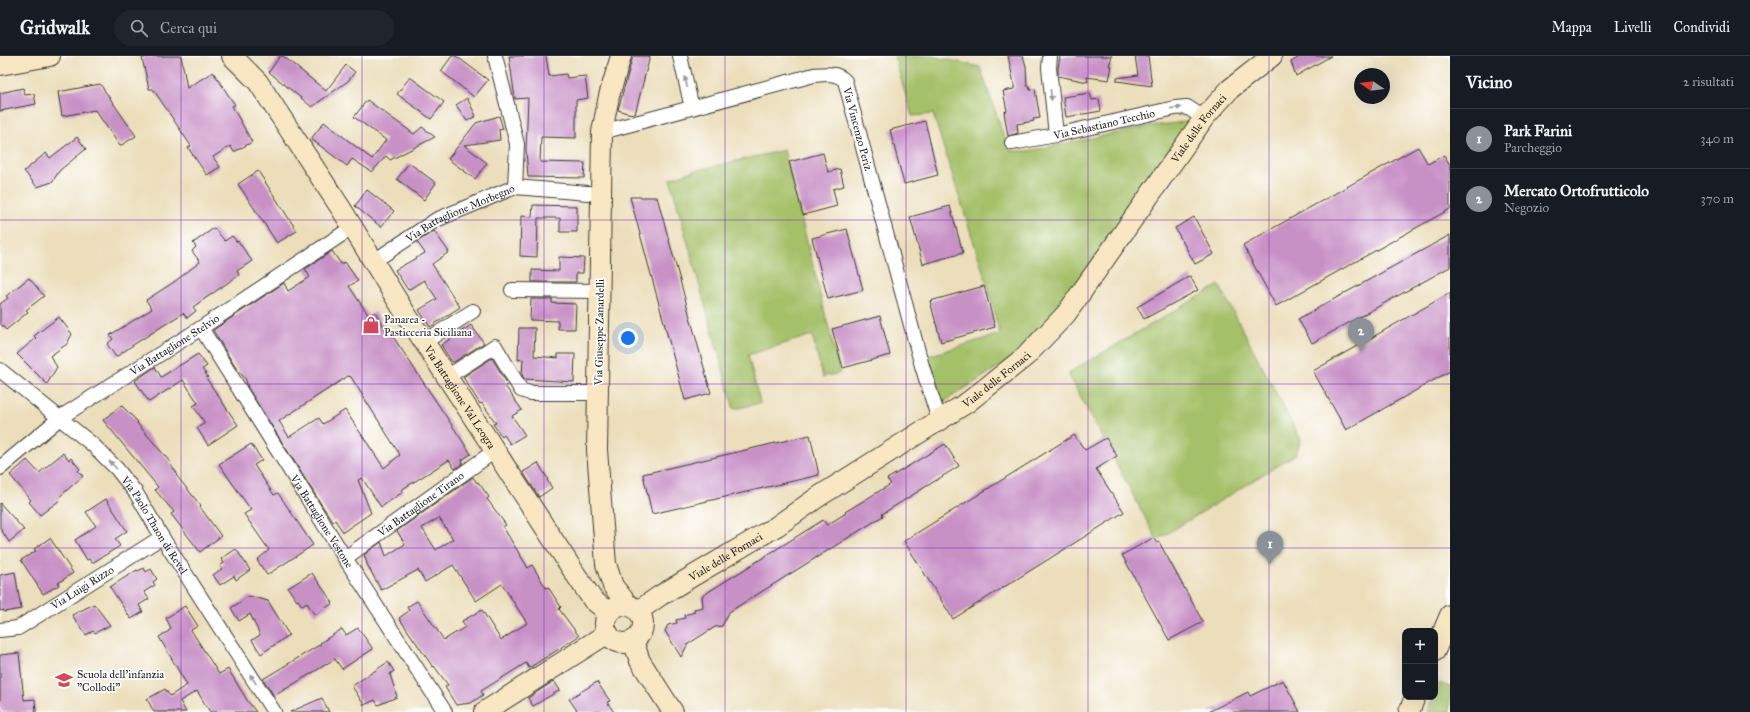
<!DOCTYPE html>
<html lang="it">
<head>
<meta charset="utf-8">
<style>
  :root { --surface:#171b24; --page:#20242c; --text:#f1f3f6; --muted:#9ea1a6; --line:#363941; --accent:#8c9099 }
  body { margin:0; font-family:"IM FELL Great Primer",serif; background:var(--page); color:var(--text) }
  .controls { position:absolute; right:12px; bottom:12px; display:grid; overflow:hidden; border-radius:8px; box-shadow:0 4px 16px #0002 }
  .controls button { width:36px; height:36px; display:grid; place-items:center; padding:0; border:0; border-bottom:1px solid var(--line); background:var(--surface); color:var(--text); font:20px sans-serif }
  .compass { position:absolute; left:1354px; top:12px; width:36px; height:36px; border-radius:50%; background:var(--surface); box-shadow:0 4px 16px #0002; rotate:283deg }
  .you { position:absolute; left:628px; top:282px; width:14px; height:14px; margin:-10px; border:3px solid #fff; border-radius:50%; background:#1a73e8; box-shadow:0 0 0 6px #1a73e833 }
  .badge { display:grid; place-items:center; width:26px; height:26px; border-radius:50%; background:var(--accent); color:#fff; font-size:13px; font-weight:700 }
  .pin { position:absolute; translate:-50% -33px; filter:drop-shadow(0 1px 2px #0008) }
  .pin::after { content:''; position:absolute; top:21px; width:14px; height:12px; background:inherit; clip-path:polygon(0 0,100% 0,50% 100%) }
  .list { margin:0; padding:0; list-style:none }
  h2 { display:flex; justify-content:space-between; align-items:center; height:52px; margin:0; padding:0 16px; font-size:17px }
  h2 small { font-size:13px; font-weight:400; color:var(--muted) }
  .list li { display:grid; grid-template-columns:26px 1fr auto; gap:12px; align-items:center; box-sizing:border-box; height:60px; padding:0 16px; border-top:1px solid var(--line) }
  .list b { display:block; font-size:15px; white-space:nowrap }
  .list p { margin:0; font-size:13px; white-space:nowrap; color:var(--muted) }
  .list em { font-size:13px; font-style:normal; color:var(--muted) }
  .icon { flex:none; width:22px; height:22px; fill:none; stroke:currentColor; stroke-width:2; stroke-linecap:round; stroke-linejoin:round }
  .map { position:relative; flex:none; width:1450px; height:656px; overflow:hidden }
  header { display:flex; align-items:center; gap:24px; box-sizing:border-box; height:56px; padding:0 20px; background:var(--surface); border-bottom:1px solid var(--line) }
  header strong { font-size:19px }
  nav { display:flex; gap:22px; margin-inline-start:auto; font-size:14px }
  .search { width:280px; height:36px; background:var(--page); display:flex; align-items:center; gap:10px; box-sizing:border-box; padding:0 14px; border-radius:22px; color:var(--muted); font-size:15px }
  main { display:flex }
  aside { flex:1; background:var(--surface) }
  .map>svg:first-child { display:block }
  .green { fill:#a4c067; stroke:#606e42 }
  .building { fill:#c891c6; fill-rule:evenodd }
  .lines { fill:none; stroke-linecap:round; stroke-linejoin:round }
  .street-casing { stroke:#3b3934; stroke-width:16 }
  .secondary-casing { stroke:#3b3934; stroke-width:22 }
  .street { stroke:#fff; stroke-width:14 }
  .secondary { stroke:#f9e7c3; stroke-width:20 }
  .oneway { fill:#999 }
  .grid { fill:none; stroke:#7b2cbf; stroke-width:1; stroke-opacity:0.55 }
  .labels { text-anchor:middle; stroke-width:3.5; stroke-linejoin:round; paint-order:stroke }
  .street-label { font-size:11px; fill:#1c1c1c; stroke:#fff }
  .poi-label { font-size:11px; fill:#1c1c1c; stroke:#fff; text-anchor:start }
</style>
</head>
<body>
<header>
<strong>Gridwalk</strong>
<div class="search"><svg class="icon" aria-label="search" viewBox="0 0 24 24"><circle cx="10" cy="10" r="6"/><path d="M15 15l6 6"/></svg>Cerca qui</div>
<nav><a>Mappa</a><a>Livelli</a><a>Condividi</a></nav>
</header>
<main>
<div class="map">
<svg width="1450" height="656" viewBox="0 0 1450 656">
  <rect width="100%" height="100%" fill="#fff"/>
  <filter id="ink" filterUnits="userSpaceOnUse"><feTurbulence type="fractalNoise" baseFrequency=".025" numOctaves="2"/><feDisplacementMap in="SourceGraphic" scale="8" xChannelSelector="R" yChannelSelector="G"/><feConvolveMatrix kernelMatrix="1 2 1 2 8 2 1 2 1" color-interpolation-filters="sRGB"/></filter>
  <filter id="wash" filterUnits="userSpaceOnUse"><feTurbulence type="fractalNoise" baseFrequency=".012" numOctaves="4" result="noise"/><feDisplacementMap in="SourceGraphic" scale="16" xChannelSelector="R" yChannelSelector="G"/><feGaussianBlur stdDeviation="0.9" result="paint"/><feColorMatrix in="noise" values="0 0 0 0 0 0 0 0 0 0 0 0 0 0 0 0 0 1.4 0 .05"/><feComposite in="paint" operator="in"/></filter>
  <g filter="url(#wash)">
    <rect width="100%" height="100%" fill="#ecdebb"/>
    <!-- green -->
    <path class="green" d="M894 0H932L980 11 1004 81 1011 95H1029L1151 70 1185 66 1188 67 1189 72 1057 255 1023 290 1003 308 939 349 928 300 1000 278 987 228 933 58 912 60Z
      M784 94 840 317 823 321 812 279 748 299 760 347 734 353 670 123 693 115Z
      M1219 229 1301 384 1296 398 1157 484 1068 317Z
      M1439 627 1450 631V656H1427L1433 641H1435Z"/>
    <g id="blocks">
      <!-- building -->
      <path class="building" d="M153 0H181L187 32 213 16 235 49 232 50 252 86 234 96 230 90 213 101 220 111 207 119 188 92 191 90 153 33H149L142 2Z
        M280 0H283L326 35 346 9 355 16 348 25 312 51 269 16Z
        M452 0H456L488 24 474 41 441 15Z
        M509 0H546L549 20 566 18 567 22 585 20 588 42 576 44V82L541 81 540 106 585 107 584 122 528 121 526 94 528 42 515 43Z
        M633 0H650L635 58 627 57 618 54Z
        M1008 0H1023L1026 10 1027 30H1029L1030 34 1035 33 1040 62 1033 63 1034 65 1017 68 1018 77 1008 80 1004 56 1007 55 1003 35 1014 33V28Z
        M1060 0H1112L1109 10H1112L1109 24 1087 21 1088 26 1058 20V13Z
        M1135 0H1148L1152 30 1117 25V22L1138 19Z
        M1301 0H1331L1296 20 1291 6Z
        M410 21 444 46 431 63 397 38Z
        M100 28 136 80 120 90 95 54 62 60 58 36Z
        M23 32 25 39 34 38 36 48 0 55V37Z
        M1090 37 1092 44 1099 43 1101 55 1066 61 1063 41Z
        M467 42 476 60 467 65 456 49Z
        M367 44 414 78 422 71 435 81 390 104 386 100 372 116 352 103 347 110 311 83 324 66 372 103 386 84 354 61Z
        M499 60 503 73 499 74 500 84 464 89 487 107 475 123 448 103 476 67Z
        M925 65 938 119 904 128 890 74Z
        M77 81 86 93 60 114 52 126 37 131 24 115 46 97 50 102Z
        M1418 91 1428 108 1444 99 1450 109V153L1276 250 1243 189Z
        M823 97 828 116 840 113 844 130 833 133 837 150 803 159 789 106Z
        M409 107 436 127 424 144 397 123Z
        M258 115 297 175 277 187 238 128Z
        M367 134 394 155 381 171 355 150Z
        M630 141H657L711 337 685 344Z
        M533 149 577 150V176H560V162H538L537 201 520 200 521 160 532 161Z
        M950 150 963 197 923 208 910 161Z
        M1194 161 1214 198 1195 208 1175 172Z
        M214 172 225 185 232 180 237 186 238 185 252 205 237 215 239 219 193 251 196 255 187 262 183 257 133 289 116 301 107 288 113 283 110 279 152 253 146 244 174 226 200 206 192 195 196 191 193 187Z
        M847 173 863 234 828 243 812 182Z
        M434 175 449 196 432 208 460 251 430 271 419 254 437 243 424 224 408 234 395 214 425 197 417 186Z
        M1450 179V211L1312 287 1298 263Z
        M332 195 341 208 345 206 358 225 349 230 369 260 375 256 388 277 390 276 471 398 462 404 463 407 455 413 449 404 401 434 403 436 381 451 362 422 358 424 371 457 343 476 335 464 333 466 321 448 248 332 246 324 234 309 213 274 284 227 288 235 310 221 305 213ZM348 320 351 321 400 399 384 412 345 354 323 368 319 362 289 381 279 365Z
        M559 201 584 202 583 217H576V226H532V214L559 215Z
        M1190 220 1198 234 1144 263 1137 251Z
        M29 222 44 240 26 254 28 256 6 274 0 267V248L8 242 6 240Z
        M984 230 995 271 941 286 930 245Z
        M1450 237V315L1346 374 1313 315Z
        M531 243H552V247L576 248 575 273H558V265L530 264Z
        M880 260 890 299 843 312 832 273Z
        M59 261 72 278 67 288 50 300 57 311 47 328 17 298 36 282 34 280Z
        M471 269 484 287 454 306H452L441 289Z
        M519 272H535L534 300 558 302V298H575L574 326 524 323 522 319 523 303 518 304Z
        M198 298 207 310 202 313 208 321 206 322 238 369 208 389 197 372 205 367 193 350 198 347 183 324 149 346 135 325 155 311 161 321Z
        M492 302 508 329 505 330 522 354 512 360 525 379 510 388 504 379 502 381 493 368 496 367 482 347 480 348 463 321Z
        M121 349 138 366 137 367 171 407 170 408 177 417 176 419 201 450 200 451 221 480 200 496 171 458 174 456 155 434 158 431 103 364Z
        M810 379 819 419 652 458 643 418Z
        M1074 379 1085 394 1106 382 1117 400 1096 413 1124 456 953 563 904 485Z
        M251 388 262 404 254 409 274 439 278 437 313 489 267 519 257 504 269 494 244 458 251 454 219 408Z
        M945 388 959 410 882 458 883 460 729 556 722 570 715 571 688 588 681 601 665 575 668 569 677 567 676 564 685 562 684 559 695 556 694 553 703 551 702 540 823 464 827 469 846 457 845 456 891 428 887 423Z
        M63 397 69 404 71 402 80 413 78 415 83 420 58 442 60 444 40 459 29 446 31 444 10 419 27 404 39 417Z
        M538 407 548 423 547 424 552 432 539 441 523 416Z
        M473 421 477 427 478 426 489 441 487 443 506 469 503 471 528 512 532 509 546 532 548 531 561 551 559 553 579 580 529 612 526 607 481 635 483 639 471 647 456 649 445 631 448 629 434 610 433 611 399 562 409 555 407 551 417 545 444 584 465 571 462 565 482 554 501 584 527 567 502 528 476 545 453 509 425 526 418 514 381 534 368 510 364 499 381 486 386 500 405 488 397 475ZM439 462 453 483 436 494 422 472Z
        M106 443 127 475 115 483 120 490 92 507 89 503 87 504 75 484 96 470 86 456Z
        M0 447 24 474 9 486 0 472Z
        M50 482 73 517 58 527 59 529 43 538 21 504 36 495 34 493Z
        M1153 482 1157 487 1159 486 1203 566 1169 584 1122 499Z
        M236 493 250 514 236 524 234 520 220 529 213 519 222 513 220 510 224 507 221 503Z
        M144 512 146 516 151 513 157 523 153 526 155 529 144 536 149 543 139 549 143 556 131 563 110 531 137 514 138 515Z
        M15 516 21 553 4 556V554L0 555V519Z
        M312 517 333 547 315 559 307 547 302 550 298 544 297 545 288 532Z
        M249 540 268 545 289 579 261 598 252 584 260 579 250 558 239 565 231 552Z
        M94 548 110 569 95 577 93 575 86 579 72 559Z
        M185 550 198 570 191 574 219 618 228 613 247 644 256 656H210L197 635 180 645 186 656H154L147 643 165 633 170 640 187 629 159 581 169 575 171 572 166 562Z
        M358 572 373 593 342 613 335 603 274 640 263 623 321 588 320 587 342 573 346 579Z
        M19 597 24 644 35 643 36 656H2L1 653H0V599Z
        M388 606 394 615 390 618 397 641 378 649 375 644 364 649 352 630Z
        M1283 624 1300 656H1208L1248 636 1250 640Z
        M554 625 560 634 533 650 528 642Z
        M597 626 610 645 607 646 614 656H578L569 643Z
        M322 642 329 656H290Z"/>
    </g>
  </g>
  <g filter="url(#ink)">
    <use href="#blocks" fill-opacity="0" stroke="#3b3934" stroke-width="1"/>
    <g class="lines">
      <!-- street casing -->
      <g class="street-casing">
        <g id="street">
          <path d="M495 0 517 88 515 131"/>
          <path d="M680 0 692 52"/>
          <path d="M1050 0 1049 12 1056 79"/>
          <path id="s1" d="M602 76 814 19C824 18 837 16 845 25L922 310 939 364"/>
          <path id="s2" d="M1012 87 1056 79 1175 52 1187 51 1204 62"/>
          <path id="s3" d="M374 205 436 164 515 131 600 138"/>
          <path d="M512 234 599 235"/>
          <path id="s4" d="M201 272 345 502 445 656"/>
          <path d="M424 286 473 255"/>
          <path id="s5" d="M0 314 93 389 117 413 136 437 162 481 274 656"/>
          <path d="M447 321 495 290 521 334 530 337H598"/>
          <path id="s6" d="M0 412 61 361 201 272 353 171"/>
          <path id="s7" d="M345 502 496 394"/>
          <path id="s8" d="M0 574 18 572 162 481"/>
        </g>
      </g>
      <!-- secondary casing -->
      <g class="secondary-casing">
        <g id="secondary">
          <path id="s9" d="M232 0 258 26 342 154 402 252 578 522 593 544 609 557"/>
          <path d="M621 0 609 40 602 76 597 394 606 508 613 530 628 549"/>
          <path d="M0 9 50 0"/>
          <circle cx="624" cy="568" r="19"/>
          <path id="s10" d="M638 555 661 539 777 470 818 441 968 346 1026 300 1066 258 1204 62 1230 33 1272 0"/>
          <path d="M633 585 640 605 673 656"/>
          <path d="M1435 595 1450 559"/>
          <path d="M484 656 608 577"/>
          <path d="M1409 656 1415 641"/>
        </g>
      </g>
      <!-- street -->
      <use href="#street" class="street"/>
      <!-- secondary -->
      <use href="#secondary" class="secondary"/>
    </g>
    <!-- one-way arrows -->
    <defs><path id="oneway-solid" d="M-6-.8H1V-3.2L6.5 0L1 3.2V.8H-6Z"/></defs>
    <g class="oneway">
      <use href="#oneway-solid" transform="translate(686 26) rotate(-103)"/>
      <use href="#oneway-solid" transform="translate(1051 39) rotate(84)"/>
      <use href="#oneway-solid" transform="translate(1176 52) rotate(-6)"/>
      <use href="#oneway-solid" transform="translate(113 409) rotate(-134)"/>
      <use href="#oneway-solid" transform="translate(253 623) rotate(-123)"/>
    </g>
  </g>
  <!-- grid -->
  <path class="grid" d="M181 0V656M362 0V656M544 0V656M725 0V656M906 0V656M1088 0V656M1269 0V656M0 164H1450M0 328H1450M0 492H1450"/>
  <!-- icons -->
  <defs>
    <g id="shop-bare" transform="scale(1.38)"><path d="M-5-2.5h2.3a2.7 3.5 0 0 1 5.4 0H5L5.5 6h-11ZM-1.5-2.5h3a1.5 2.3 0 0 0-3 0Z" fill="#d1495b" stroke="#fff" stroke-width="2.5" paint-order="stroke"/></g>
    <g id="school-bare" transform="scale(1.38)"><path d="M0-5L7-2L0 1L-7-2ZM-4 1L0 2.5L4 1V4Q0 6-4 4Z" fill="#d1495b" stroke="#fff" stroke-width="2.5" paint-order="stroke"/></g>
  </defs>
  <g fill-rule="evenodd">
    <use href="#shop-bare" x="371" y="269"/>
    <use href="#school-bare" x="64" y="624"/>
  </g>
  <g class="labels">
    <!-- street labels -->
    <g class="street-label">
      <text dy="4" stroke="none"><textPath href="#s2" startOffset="94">Via Sebastiano Tecchio</textPath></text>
      <text dy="4" stroke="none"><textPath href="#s1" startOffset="302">Via Vincenzo Periz</textPath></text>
      <text dy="4" stroke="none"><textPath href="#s10" startOffset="751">Viale delle Fornaci</textPath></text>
      <text dy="4" stroke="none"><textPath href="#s3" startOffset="99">Via Battaglione Morbegno</textPath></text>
      <text transform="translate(599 276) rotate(-89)" y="4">Via Giuseppe Zanardelli</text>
      <text dy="4" stroke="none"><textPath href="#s6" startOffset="214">Via Battaglione Stelvio</textPath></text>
      <text dy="4" stroke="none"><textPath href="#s10" startOffset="427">Viale delle Fornaci</textPath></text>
      <text dy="4" stroke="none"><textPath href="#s9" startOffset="411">Via Battaglione Val Leogra</textPath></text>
      <text dy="4" stroke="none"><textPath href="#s7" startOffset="93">Via Battaglione Tirano</textPath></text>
      <text dy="4" stroke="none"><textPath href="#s4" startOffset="228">Via Battaglione Vestone</textPath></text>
      <text dy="4" stroke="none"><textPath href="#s5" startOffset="221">Via Paolo Thaon di Revel</textPath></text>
      <text dy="4" stroke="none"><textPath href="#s10" startOffset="103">Viale delle Fornaci</textPath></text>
      <text dy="4" stroke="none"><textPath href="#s8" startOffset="94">Via Luigi Rizzo</textPath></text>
    </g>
    <!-- poi labels -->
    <g class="poi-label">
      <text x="384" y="267">Panarea -<tspan x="384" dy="13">Pasticceria Siciliana</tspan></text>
      <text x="77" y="622">Scuola dell'infanzia<tspan x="77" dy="13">"Collodi"</tspan></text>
    </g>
  </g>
</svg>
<div class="controls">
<button>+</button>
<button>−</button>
</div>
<svg class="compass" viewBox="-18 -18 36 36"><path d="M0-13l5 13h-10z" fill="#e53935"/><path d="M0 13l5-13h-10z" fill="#9ea1a6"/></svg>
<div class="you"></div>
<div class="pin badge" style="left:1270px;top:508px">1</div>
<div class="pin badge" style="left:1361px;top:295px">2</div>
</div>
<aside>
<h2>Vicino<small>2 risultati</small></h2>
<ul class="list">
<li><span class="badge">1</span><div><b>Park Farini</b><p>Parcheggio</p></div><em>340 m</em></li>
<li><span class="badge">2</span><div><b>Mercato Ortofrutticolo</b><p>Negozio</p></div><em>370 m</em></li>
</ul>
</aside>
</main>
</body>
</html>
